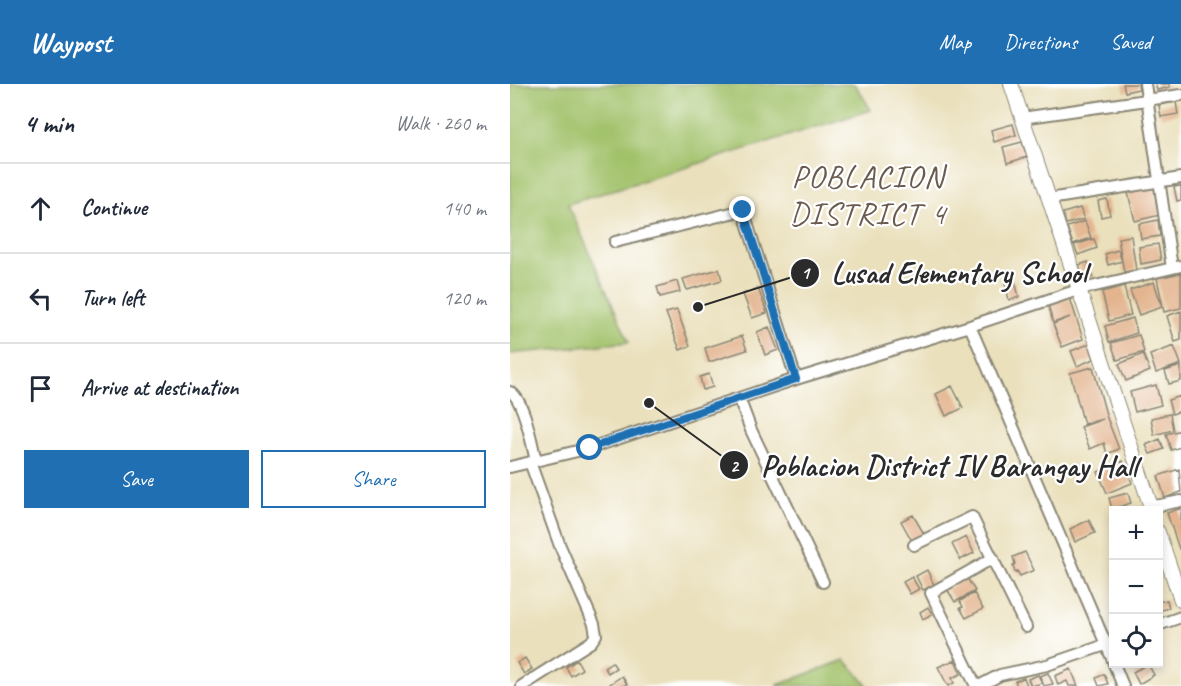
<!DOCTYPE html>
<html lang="en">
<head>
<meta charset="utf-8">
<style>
  :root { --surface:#fff; --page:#f2f2f3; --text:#1f2937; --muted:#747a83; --line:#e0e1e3; --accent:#1f6fb2 }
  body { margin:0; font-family:Caveat,sans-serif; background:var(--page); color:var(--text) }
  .controls { position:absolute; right:18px; bottom:18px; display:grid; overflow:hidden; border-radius:0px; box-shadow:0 3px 9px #0003 }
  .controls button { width:54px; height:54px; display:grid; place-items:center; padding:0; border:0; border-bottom:2px solid var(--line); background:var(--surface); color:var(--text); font:30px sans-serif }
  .stop { position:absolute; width:18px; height:18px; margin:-14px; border:4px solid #1f6fb2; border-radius:50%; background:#fff }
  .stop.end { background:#1f6fb2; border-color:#fff; box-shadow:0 2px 6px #0008 }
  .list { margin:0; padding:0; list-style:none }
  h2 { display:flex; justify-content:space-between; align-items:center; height:78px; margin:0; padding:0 24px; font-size:26px }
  h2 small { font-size:20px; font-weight:400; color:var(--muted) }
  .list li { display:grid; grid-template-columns:39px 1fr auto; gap:18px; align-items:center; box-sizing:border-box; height:90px; padding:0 24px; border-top:2px solid var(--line) }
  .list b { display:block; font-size:22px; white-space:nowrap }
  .list em { font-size:20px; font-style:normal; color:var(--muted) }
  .actions { display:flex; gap:12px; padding:18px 24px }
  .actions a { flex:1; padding:14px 0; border:2px solid var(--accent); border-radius:0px; text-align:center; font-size:21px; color:var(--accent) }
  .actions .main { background:var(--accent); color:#fff }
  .icon { flex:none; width:33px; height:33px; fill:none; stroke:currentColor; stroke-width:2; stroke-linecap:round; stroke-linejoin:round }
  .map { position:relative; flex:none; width:671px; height:602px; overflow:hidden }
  header { display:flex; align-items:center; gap:36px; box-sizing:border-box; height:84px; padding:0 30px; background:var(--accent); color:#fff }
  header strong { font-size:28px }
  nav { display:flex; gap:33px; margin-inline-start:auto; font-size:21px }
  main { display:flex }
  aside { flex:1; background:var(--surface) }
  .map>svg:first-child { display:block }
  .green { fill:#a1c169; stroke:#66764a; stroke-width:1.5 }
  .building { fill:#e3b48e }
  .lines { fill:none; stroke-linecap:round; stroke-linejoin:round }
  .minor-casing { stroke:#8a8674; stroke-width:14 }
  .tertiary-casing { stroke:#8a8674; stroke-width:16 }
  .minor { stroke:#fff; stroke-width:10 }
  .tertiary { stroke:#fff; stroke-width:14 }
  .route { stroke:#1f6fb2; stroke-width:8 }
  .labels { text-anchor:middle; stroke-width:4.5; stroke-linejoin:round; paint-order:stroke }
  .quarter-label { font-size:32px; letter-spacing:1.5px; fill:#6b5b4e; stroke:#fff }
  .leader { fill:none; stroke:#2b2b2b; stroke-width:2 }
  .callout-dot { fill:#2b2b2b; stroke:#fff; stroke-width:2 }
  .mark-label { font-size:18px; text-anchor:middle; font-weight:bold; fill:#fff }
  .callout-label { font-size:30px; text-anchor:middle; font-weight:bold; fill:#2b2b2b; stroke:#fff; stroke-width:4.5; stroke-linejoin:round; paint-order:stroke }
</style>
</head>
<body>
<header>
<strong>Waypost</strong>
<nav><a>Map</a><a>Directions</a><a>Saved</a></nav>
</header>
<main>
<aside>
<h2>4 min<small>Walk · 260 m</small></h2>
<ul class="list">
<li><svg class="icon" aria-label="ahead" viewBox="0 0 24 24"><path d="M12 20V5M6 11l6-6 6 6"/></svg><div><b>Continue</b></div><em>140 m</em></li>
<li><svg class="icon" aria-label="left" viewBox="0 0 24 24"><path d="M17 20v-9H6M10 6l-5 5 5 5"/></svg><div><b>Turn left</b></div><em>120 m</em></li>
<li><svg class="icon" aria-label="arrive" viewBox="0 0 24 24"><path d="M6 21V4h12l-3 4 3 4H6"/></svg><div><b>Arrive at destination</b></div></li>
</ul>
<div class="actions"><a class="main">Save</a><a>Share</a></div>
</aside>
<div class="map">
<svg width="671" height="602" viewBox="0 0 671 602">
  <rect width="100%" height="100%" fill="#fff"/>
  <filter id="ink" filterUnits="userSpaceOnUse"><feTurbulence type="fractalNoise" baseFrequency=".0167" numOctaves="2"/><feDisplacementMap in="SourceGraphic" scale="12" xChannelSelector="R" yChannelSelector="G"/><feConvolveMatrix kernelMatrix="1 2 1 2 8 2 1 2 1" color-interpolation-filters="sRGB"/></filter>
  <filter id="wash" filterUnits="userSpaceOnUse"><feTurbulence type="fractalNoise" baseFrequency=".008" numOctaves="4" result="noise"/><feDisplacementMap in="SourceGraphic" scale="24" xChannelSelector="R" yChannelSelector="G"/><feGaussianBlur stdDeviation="1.35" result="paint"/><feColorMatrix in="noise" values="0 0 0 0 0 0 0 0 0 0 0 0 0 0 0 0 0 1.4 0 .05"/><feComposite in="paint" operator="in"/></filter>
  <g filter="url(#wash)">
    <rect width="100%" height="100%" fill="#eae0bc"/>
    <!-- green -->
    <path class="green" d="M0 0H345L361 26 58 120 119 258 0 270Z
      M335 576 358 602H265Z"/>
    <g id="blocks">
      <!-- building -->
      <path class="building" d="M613 0H628L629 5 615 8Z
        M645 0H659L660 3 647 6Z
        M666 18 668 30 651 33 649 21Z
        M503 40 506 51 484 58 481 46Z
        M512 58 517 73 497 79 493 63Z
        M671 102V116L667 117 664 103Z
        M644 104 650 131 625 137 618 109Z
        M597 115 600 131 591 133 588 117Z
        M570 124 574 135 556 140 553 129Z
        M648 136 650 152 631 155 629 140Z
        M575 137 581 154 563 160 557 143Z
        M621 152 626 186 614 188 612 177 598 181 595 170 608 166 612 177 608 154Z
        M584 155 587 164 568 171 564 161Z
        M648 160 651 176 631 180 629 163Z
        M578 178 583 193 574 196 569 181Z
        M209 185 212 196 177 206 173 195Z
        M671 189V224L654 228 647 194Z
        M167 197 170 208 150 213 147 203Z
        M505 197 509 213 499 216 495 199Z
        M644 198 652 223 629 231 620 206Z
        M614 202 621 231 599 237 592 208Z
        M248 204 257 229 242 234 233 210Z
        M560 214 573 255 552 263 543 240 560 233 543 239 538 220Z
        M167 226 180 262 170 266 156 229Z
        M671 227V256L665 258 657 232Z
        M623 234 627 249 599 258 595 242Z
        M259 243 268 266 255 271 247 248Z
        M629 251 634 268 607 276 601 259Z
        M232 252 237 266 199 278 195 264Z
        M579 260 584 275 567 282 561 267Z
        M664 262 671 280 646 289 640 271Z
        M633 270 640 287 616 297 609 280Z
        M671 282V297L659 300 655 287Z
        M583 283 597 334 609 365 597 370 594 359 580 365 571 343 593 335 574 340 560 289Z
        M199 290 203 303 193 306 190 293Z
        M646 301 651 321 625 328 620 308Z
        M442 302 453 324 436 332 426 310Z
        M671 312V327L662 330 658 316Z
        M660 330 663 346 644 351 641 334Z
        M671 346V363L661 366 656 350Z
        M650 355 654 365 640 370 636 361Z
        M613 377 622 399 597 409 588 388Z
        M669 385 671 408 655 414 648 392Z
        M618 409 621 419 602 425 599 414Z
        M671 424V464L669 465 657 429Z
        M403 431 414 450 402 457 391 437Z
        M579 436 585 449 565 458 560 445Z
        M456 453 464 469 450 476 442 460Z
        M515 468 524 486 510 492 507 487 505 488 503 481 505 480 503 473Z
        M417 486 424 501 413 506 406 492Z
        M402 493 409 505 400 510 393 498Z
        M457 494 465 507 445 518 437 505Z
        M464 509 473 525 456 534 450 524 453 523 450 517Z
        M657 516 659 524 648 527V518Z
        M418 523 422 530 413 535 410 528Z
        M15 574 22 585 14 590 7 579Z
        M67 576 72 585 61 592 56 583Z
        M445 576 451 590 442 594 444 599 438 602 428 583Z
        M102 578 106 584 98 589 94 583Z
        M638 580 644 591 629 600 623 588Z
        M561 585 568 602H559L557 597 548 601 545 592Z
        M538 589 543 600 534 602 530 592Z
        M594 590 598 600 589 602 586 594Z
        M528 591 532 599 521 602 518 595Z
        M112 592 117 600 113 602H101L100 600Z
        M514 594 517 601 507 602 505 597Z"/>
    </g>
  </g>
  <g filter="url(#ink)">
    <use href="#blocks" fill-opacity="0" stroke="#8a8674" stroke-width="1.5"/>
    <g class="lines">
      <!-- minor casing -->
      <g class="minor-casing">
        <path id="minor" d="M635 0 662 184
          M512 34 671 11
          M539 115 671 94
          M105 158 233 126 286 295
          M460 242 604 579
          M0 308C14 314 22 361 26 377
          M229 314 241 346 313 498
          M0 383 80 364 286 295 460 242 568 206 671 182
          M640 423 671 417
          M404 461 462 433 516 543
          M648 541 671 533
          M604 580 613 602
          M12 602 81 558 86 551 84 540 50 462 20 378
          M466 602 421 509 483 474
          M469 602 490 591 537 581 604 558"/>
      </g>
      <!-- tertiary casing -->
      <g class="tertiary-casing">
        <path id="tertiary" d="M501 0 642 426
          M648 448 671 516"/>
      </g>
      <!-- minor -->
      <use href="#minor" class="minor"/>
      <!-- tertiary -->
      <use href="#tertiary" class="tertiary"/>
    </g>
  </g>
  <g class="lines" filter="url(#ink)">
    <!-- route -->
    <path class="route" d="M80 364 286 295 233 126"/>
  </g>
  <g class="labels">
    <!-- quarter labels -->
    <g class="quarter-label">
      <text x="358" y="103">POBLACION<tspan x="358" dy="37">DISTRICT 4</tspan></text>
    </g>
  </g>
  <!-- callouts -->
  <path class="leader" d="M188 223L295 189M139 319L224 381"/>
  <g class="callout-dot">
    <circle cx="188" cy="223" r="6"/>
    <circle cx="139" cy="319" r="6"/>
    <circle cx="295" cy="189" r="15"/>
    <circle cx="224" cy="381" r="15"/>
  </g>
  <g class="mark-label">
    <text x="295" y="195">1</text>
    <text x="224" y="388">2</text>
  </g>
  <g class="callout-label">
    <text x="449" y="199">Lusad Elementary School</text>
    <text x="439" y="392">Poblacion District IV Barangay Hall</text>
  </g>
</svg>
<div class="controls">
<button>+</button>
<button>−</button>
<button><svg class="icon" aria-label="locate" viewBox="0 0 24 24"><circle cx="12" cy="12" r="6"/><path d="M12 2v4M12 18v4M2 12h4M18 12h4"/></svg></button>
</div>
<div class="stop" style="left:80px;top:364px"></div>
<div class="stop end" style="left:233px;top:126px"></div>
</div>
</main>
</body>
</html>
